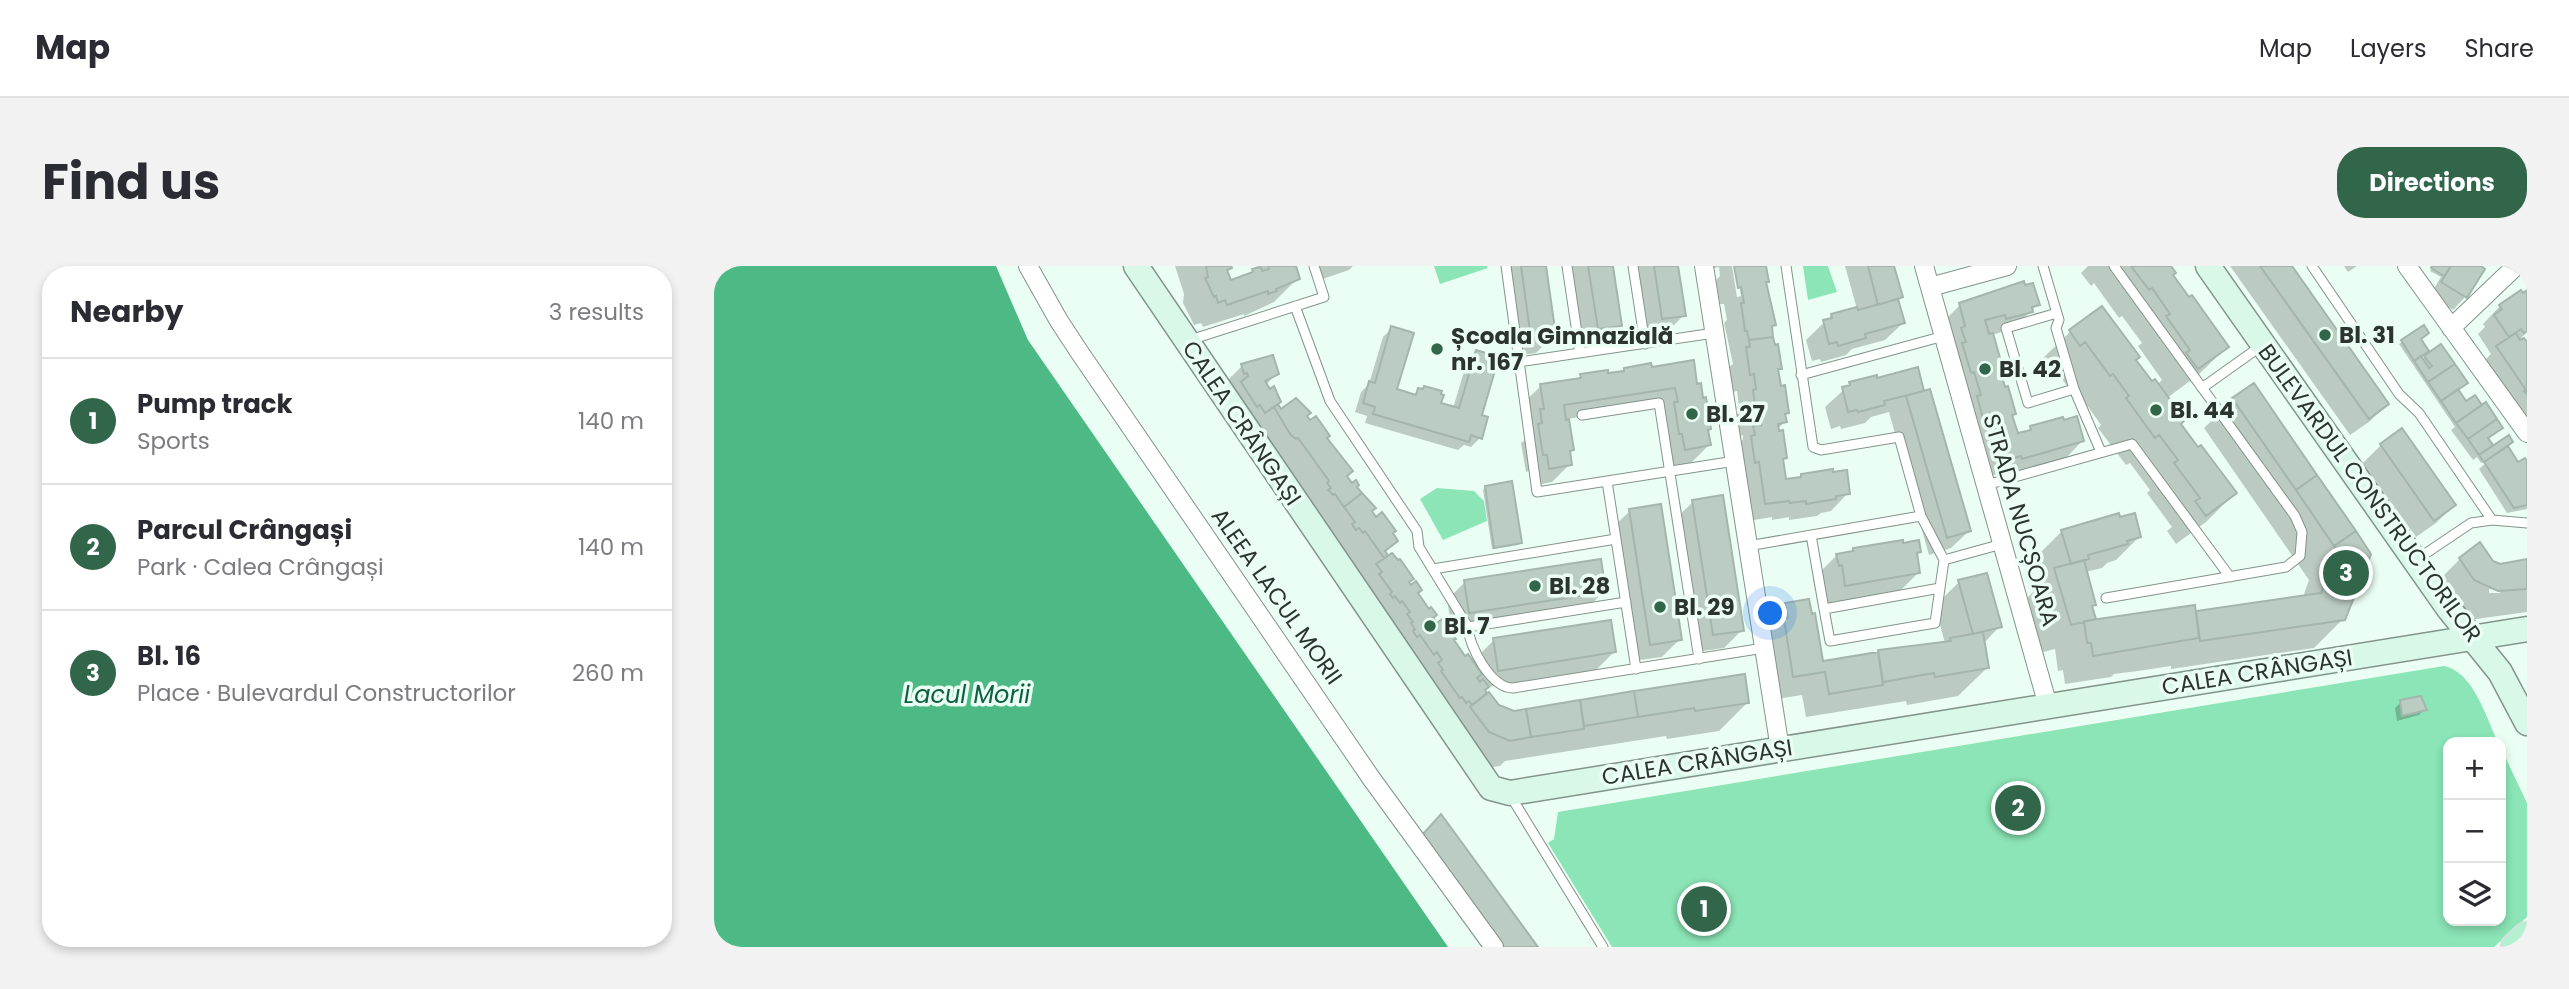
<!DOCTYPE html>
<html lang="en">
<head>
<meta charset="utf-8">
<style>
  :root { --surface:#fff; --page:#f2f2f3; --text:#2b2b33; --muted:#7c7c81; --line:#e1e1e2; --accent:#31664b }
  body { margin:0; font-family:Poppins,sans-serif; background:var(--page); color:var(--text) }
  .controls { position:absolute; right:21px; bottom:21px; display:grid; overflow:hidden; border-radius:14px; box-shadow:0 4px 10px #0003 }
  .controls button { width:63px; height:63px; display:grid; place-items:center; padding:0; border:0; border-bottom:2px solid var(--line); background:var(--surface); color:var(--text); font:35px sans-serif }
  .you { position:absolute; left:1057px; top:348px; width:24px; height:24px; margin:-18px; border:5px solid #fff; border-radius:50%; background:#1a73e8; box-shadow:0 0 0 10px #1a73e833 }
  .badge { display:grid; place-items:center; width:46px; height:46px; border-radius:50%; background:var(--accent); color:#fff; font-size:23px; font-weight:700 }
  .pin { position:absolute; translate:-50% -50%; border:4px solid #fff; box-shadow:0 2px 7px #0006 }
  .list { margin:0; padding:0; list-style:none }
  h2 { display:flex; justify-content:space-between; align-items:center; height:91px; margin:0; padding:0 28px; font-size:30px }
  h2 small { font-size:23px; font-weight:400; color:var(--muted) }
  .list li { display:grid; grid-template-columns:46px 1fr auto; gap:21px; align-items:center; box-sizing:border-box; height:126px; padding:0 28px; border-top:2px solid var(--line) }
  .list b { display:block; font-size:26px; white-space:nowrap }
  .list p { margin:0; font-size:23px; white-space:nowrap; color:var(--muted) }
  .list em { font-size:23px; font-style:normal; color:var(--muted) }
  .icon { flex:none; width:38px; height:38px; fill:none; stroke:currentColor; stroke-width:2; stroke-linecap:round; stroke-linejoin:round }
  .map { position:relative; flex:none; width:1813px; height:681px; overflow:hidden; border-radius:28px }
  header { display:flex; align-items:center; gap:42px; box-sizing:border-box; height:98px; padding:0 35px; background:var(--surface); border-bottom:2px solid var(--line) }
  header strong { font-size:33px }
  nav { display:flex; gap:38px; margin-inline-start:auto; font-size:24px }
  .intro { display:flex; align-items:center; justify-content:space-between; box-sizing:border-box; height:168px; padding:0 42px }
  h1 { margin:0; font-size:49px }
  .button { padding:18px 32px; border-radius:28px; background:var(--accent); color:#fff; font-size:24px; font-weight:700 }
  main { display:flex; gap:42px; padding:0 42px }
  aside { flex:1; background:var(--surface); border-radius:28px; box-shadow:0 4px 10px #0003 }
  .map>svg:first-child { display:block }
  .green { fill:#8be5b6 }
  .water { fill:#4dba86 }
  .shadow { fill:#0003; fill-rule:evenodd }
  .building { fill:#bbcdc3; stroke:#a4b6ab; stroke-width:2 }
  .lines { fill:none; stroke-linecap:round; stroke-linejoin:round }
  .lane-casing { stroke:#83948a; stroke-width:11 }
  .street-casing { stroke:#83948a; stroke-width:20 }
  .secondary-casing { stroke:#83948a; stroke-width:27 }
  .primary-casing { stroke:#dddfde; stroke-width:29 }
  .lane { stroke:#fff; stroke-width:9 }
  .street { stroke:#fff; stroke-width:18 }
  .secondary { stroke:#d9f8e8; stroke-width:24 }
  .primary { stroke:#b3f1d1; stroke-width:26 }
  .poi-dot { fill:#31664b; stroke:#ebfef3; stroke-width:2.5 }
  .labels { text-anchor:middle; stroke-width:7; stroke-linejoin:round; paint-order:stroke }
  .poi-label { font-size:23px; font-weight:bold; fill:#2d3430; stroke:#ebfef3; text-anchor:start }
  .street-label { font-size:23px; fill:#2d3430; stroke:#ebfef3 }
  .water-label { font-size:24px; font-style:italic; fill:#0b603e; stroke:#ebfef3 }
</style>
</head>
<body>
<header>
<strong>Map</strong>
<nav><a>Map</a><a>Layers</a><a>Share</a></nav>
</header>
<div class="intro"><h1>Find us</h1><a class="button">Directions</a></div>
<main>
<aside>
<h2>Nearby<small>3 results</small></h2>
<ul class="list">
<li><span class="badge">1</span><div><b>Pump track</b><p>Sports</p></div><em>140 m</em></li>
<li><span class="badge">2</span><div><b>Parcul Crângași</b><p>Park · Calea Crângași</p></div><em>140 m</em></li>
<li><span class="badge">3</span><div><b>Bl. 16</b><p>Place · Bulevardul Constructorilor</p></div><em>260 m</em></li>
</ul>
</aside>
<div class="map">
<svg width="1813" height="681" viewBox="0 0 1813 681">
  <rect width="100%" height="100%" fill="#ebfef3"/>
  <!-- green -->
  <path class="green" d="M720 0H773L774 2 726 18Z
    M1089 0H1114L1123 26 1094 34Z
    M723 222 760 225 770 235 773 255 729 274 706 233Z
    M1730 400C1760 406 1772 452 1784 476H1734V655H1787V482L1813 537V651L1780 681H898L834 577 840 573 844 546Z"/>
  <!-- water -->
  <path class="water" d="M0 0H282L314 74 734 681H0Z"/>
  <!-- shadow -->
  <path class="shadow" d="M461 0H516L512 6 516 16 533 10 543 0H580L584 12 560 36 530 50V48L489 61 487 57 480 59 469 37 470 28Z
    M598 0H639L635 4 603 15Z
    M787 0H830L840 69 822 87 800 90Z
    M855 0H897L906 59 888 77 866 80Z
    M920 0H963L970 49 952 67 930 70Z
    M995 0H1018L1023 31 1027 30 1022 0H1051L1050 18 1060 59 1056 62 1066 102 1063 105 1073 147 1070 150 1071 156 1063 163 1071 191 1068 195 1071 215 1084 213 1088 209 1134 227 1117 245 1107 247 1103 250 1075 254V251L1058 254V251L1034 255 1022 180 1029 173V169L1026 170 1022 143 1025 140 1023 125 1019 126 1015 101 1019 98 1010 57 1013 54 1010 38H1006L1002 14 1006 10 1005 1 995 3Z
    M1131 0H1178L1187 31 1183 35 1189 57 1171 74 1138 83 1132 89 1107 96 1106 93 1098 95 1092 74 1117 50 1143 43Z
    M1374 0H1455L1457 10 1513 81 1484 109 1453 132 1465 158 1521 227 1492 256 1462 278 1453 265 1458 261 1433 227 1436 224 1416 197 1412 199 1384 162 1387 159 1370 135 1366 138 1341 103 1337 107 1327 94 1356 66 1388 42 1437 118 1443 119 1448 114 1424 80 1428 77 1408 50 1405 52 1380 17 1377 20 1367 7Z
    M1516 0H1576L1673 138 1655 156 1636 169Z
    M1630 0H1643L1634 6Z
    M1719 0H1764L1769 3 1751 31 1739 44 1716 29 1727 11 1716 5Z
    M1813 26V66L1802 77 1813 79V168L1766 99 1777 88 1764 68 1771 61 1769 58 1786 40Z
    M1324 38 1299 63 1277 69 1283 101 1300 147 1297 150 1302 169 1312 167 1317 162 1368 175 1351 193 1291 210 1290 206 1267 213 1228 57 1246 39Z
    M678 62 681 125 698 130 710 122 725 138 739 142 753 96 762 86 766 172 757 181 750 179 744 184 651 157 653 150 641 146 647 126 655 118 669 71Z
    M1709 62 1705 73V90L1708 95 1711 91 1781 167 1773 173 1777 179 1771 185 1792 180 1804 198 1813 199V243L1793 247 1765 203 1774 195 1767 197 1763 191 1759 194 1737 164 1741 161 1685 78Z
    M978 96 995 179 977 197 953 200 951 185H948L943 156 946 153 944 139 853 153 858 184 854 187 856 198 838 216 818 220 815 205 812 206 807 177 811 174 809 163 812 160 809 137 827 120 863 114 867 110 893 109 907 107 911 103H936Z
    M528 100 563 107 552 119 562 138 567 145 591 151 611 173 631 211 656 245 682 275 670 287 702 327 717 353 764 406 762 392 780 374 900 386 882 404 774 421 766 433 767 434 799 447 1029 410 1034 436 1005 465 953 473 952 470 791 495 786 500 766 503 504 124Z
    M1162 114 1209 127 1255 265 1237 282 1215 289 1175 146 1157 151 1151 157 1127 163 1126 160 1117 163 1111 141 1136 118Z
    M1539 119 1655 288 1629 353 1600 382 1457 403V400L1424 405 1400 408 1397 411 1351 418 1349 404 1344 405 1341 383 1329 386 1313 332 1331 314 1324 289 1348 265 1426 270 1402 294 1393 297 1388 302 1371 306 1380 338 1377 342 1380 355 1480 347 1589 331 1595 314 1490 162 1519 134Z
    M1687 165 1740 239 1722 257 1702 271 1649 197 1667 179Z
    M771 221 807 277 804 279 778 283 769 224Z
    M979 236 1028 364 1010 382 981 386 961 253Z
    M916 245 966 373 948 391 918 395 898 262Z
    M1188 279 1205 286 1201 290 1204 307 1180 331 1108 343 1104 322 1101 323 1099 313 1123 289 1136 287 1139 284Z
    M1746 293 1786 299 1813 298V346L1755 354 1717 322ZM1775 323 1786 324V327H1775Z
    M751 316 890 325 873 343 738 364 733 334Z
    M1245 316 1286 360 1269 378 1273 402 1244 430 1193 439 1192 435 1092 451 1088 429 1056 434 1048 363 1072 339 1107 397 1162 388 1165 386 1231 377 1221 340Z
    M1687 436 1711 443 1705 449 1683 455 1681 442Z
    M715 563 822 681H767L697 583Z"/>
  <!-- building -->
  <path class="building" d="M492 0H517L518 2 513 4 517 14 539 6 538 3 547 1 548 5 555 3 554 0H582L586 13 562 23 563 25 554 28V25L513 39 511 34 504 37 502 30 500 31 491 12 494 11Z
    M807 0H832L842 70 817 73Z
    M874 0H899L908 60 884 63Z
    M940 0H964L972 50 948 53Z
    M1020 0H1052L1055 16H1052L1062 59 1058 60 1059 71 1035 74 1033 65H1031L1027 37H1030L1027 21 1024 22Z
    M1154 0H1180L1189 31 1164 39Z
    M1417 0H1457L1462 7 1459 9 1475 31 1478 29 1515 81 1484 103 1472 87 1476 84 1452 50 1456 48 1438 22 1435 24Z
    M1546 0H1578L1675 138 1655 153Z
    M1718 0H1737L1730 10 1717 2Z
    M1737 0H1767L1771 3 1753 32 1727 16Z
    M1310 15 1311 19 1319 17 1326 39 1318 41 1319 46 1292 53 1291 49 1271 54 1275 68 1279 67 1288 99 1285 100 1291 121 1294 120 1302 148 1298 149 1304 167 1317 164 1316 160 1349 151 1350 154 1363 150 1370 175 1308 193 1307 190 1285 196 1273 156 1270 157 1263 130 1267 129 1260 106 1257 107 1248 77 1252 76 1247 62 1251 60 1245 37Z
    M1807 24 1809 27 1813 24V65L1810 67 1807 63 1795 71 1780 49 1788 43 1785 39Z
    M1184 33 1191 57 1151 68 1152 72 1124 80 1123 76 1115 78 1109 54 1118 52 1117 48 1143 41 1144 44Z
    M1388 40 1426 91 1422 94 1438 115 1441 113 1471 154 1467 158 1484 181 1487 179 1523 227 1492 250 1481 235 1486 232 1460 197 1464 194 1445 169 1441 172 1412 132 1415 130 1399 108 1396 110 1371 76 1366 80 1355 64Z
    M1710 59 1715 67 1707 73 1715 85 1700 95 1687 74Z
    M677 60 700 67 683 123 702 129 704 122 709 123 710 120 728 125 727 128 730 129 727 137 745 142 762 84 785 91 768 149 774 151 768 173 757 169 755 176 659 148 661 141 649 137 655 115 661 117Z
    M1802 67 1806 74 1810 72 1813 76V128L1810 125 1812 124 1782 80Z
    M1059 71 1061 79 1064 78 1068 103H1064L1067 120 1071 119 1075 147 1071 148 1073 156 1064 158 1065 165 1069 164 1073 192 1069 193 1072 213 1087 211V208L1119 203V206L1133 204 1136 228 1122 230V233L1092 238V235L1076 237 1075 235 1051 238 1045 196 1041 197 1037 170 1041 169 1039 160 1047 159 1046 152 1043 153 1039 124 1042 123 1040 108 1036 109 1032 81H1036L1035 74Z
    M1727 78 1741 98 1714 116 1700 95 1707 90 1715 102 1718 100 1710 90Z
    M559 89 565 108 551 115 556 123 560 120 567 136 551 147 546 139 543 141 527 116 534 110 533 107 530 108 527 98Z
    M980 94 983 118 987 117 989 132 992 131 997 163 994 164 997 179 971 184 968 168H965L960 136H964L961 122 850 139 852 154 855 153 860 184 856 185 858 199 835 203 833 189H829L824 158 828 157 826 143H830L826 118 867 112 866 108 894 104V107L910 105V102L937 97 938 101Z
    M1741 98 1754 117 1727 135 1714 116Z
    M1204 101 1210 125 1170 135 1171 139 1144 146 1143 144 1134 146 1128 121 1136 119 1135 116 1163 109V112Z
    M1540 117 1603 209 1582 224 1518 132Z
    M1216 123 1257 265 1233 272 1192 130Z
    M1744 123 1752 135 1761 129 1768 139 1742 157 1727 135Z
    M582 132 597 147 593 150 596 154 602 150 616 170 613 172 639 205 633 210 638 217 642 214 645 219 643 221 648 227 630 241 621 228 619 229 614 224 617 222 613 217 615 215 584 172 582 173 576 168 560 141 564 138 567 143Z
    M1772 136 1783 153 1754 173 1742 157Z
    M1783 153 1789 162 1774 172 1779 179 1765 189 1754 173Z
    M1688 162 1742 239 1720 255 1666 178Z
    M1795 169 1799 176 1770 196 1765 189Z
    M1794 180 1804 196 1811 192 1813 195V239L1800 242 1770 196Z
    M1603 209 1642 265 1620 280 1582 224Z
    M798 215 808 277 780 282 771 220Z
    M648 227 662 242 658 245 662 251 668 246 682 265 679 267 684 275 671 285 674 289 670 292 651 265 649 267 645 262 642 264 638 258 641 256 630 241Z
    M1009 229 1030 365 999 369 978 234Z
    M947 238 968 374 936 379 915 243Z
    M1405 247 1406 251 1421 247 1427 271 1413 275 1414 278 1374 289 1375 293 1357 298 1347 264Z
    M1642 265 1657 288 1631 354 1486 375 1482 345 1607 327 1623 284 1620 280Z
    M1189 274V277L1205 274 1207 286 1203 287 1206 307 1131 320 1128 299 1125 300 1122 288 1139 285V282Z
    M1766 276 1779 295 1786 298 1813 293V323L1784 325 1760 314 1745 292Z
    M678 287 684 294 686 293 700 313 695 316 697 319 702 315 708 324 704 327 715 343 717 341 723 349 719 352 723 357 728 353 742 373 740 374 751 390 754 388 768 408 763 412 766 416 769 413 775 421 771 424 773 427 758 439 755 435 752 437 748 431 746 432 727 405 729 404 724 397 728 394 723 386 720 389 706 369 703 371 699 365 701 363 697 357 699 356 693 348 696 346 688 335 686 337 681 330 679 332 676 328 678 326 665 308 668 306 662 298Z
    M887 293 892 326 755 347 750 314Z
    M1370 294 1382 339 1378 340 1382 353 1357 359 1340 302Z
    M1273 307 1288 361 1259 368 1244 314Z
    M1095 333 1098 348 1101 347 1109 395 1164 386 1169 419 1115 428 1111 406 1079 411 1070 353 1074 352 1071 337Z
    M1481 339 1485 372 1379 390 1377 377H1373L1370 355Z
    M897 354 902 386 784 405 779 372Z
    M1269 366 1275 402 1221 411 1220 407 1169 416 1164 384 1237 375 1236 372Z
    M1031 408 1035 437 981 445 980 442 924 451 920 425Z
    M920 425 924 451 870 460 866 434Z
    M775 426 785 439 800 445 812 443 817 471 796 475 775 466 756 441Z
    M1707 430 1713 444 1688 450 1686 434Z
    M866 434 870 463 817 471 812 443Z
    M727 548 824 681H788L708 569Z"/>
  <g class="lines">
    <!-- lane casing -->
    <g class="lane-casing">
      <path id="lane" d="M792 0 823 226 1021 195
        M853 0 866 87
        M919 0 931 78
        M1072 0 1099 181 1107 184 1185 171 1207 250 1230 294 1226 322 1110 343 1097 269
        M1329 0 1345 54 1342 62 1360 123 1387 186
        M1598 0 1685 128 1705 147 1778 254
        M581 40 616 135 703 265 705 281 754 361C755 381 777 422 799 422L1050 382
        M1343 47 1292 62 1314 137 1360 123
        M476 74 610 31 600 0
        M805 96 1000 67
        M1087 109 1230 70
        M1488 122 1547 80
        M868 149 945 137 985 393
        M893 215 922 403
        M1272 219 1418 178 1516 311
        M1034 280 1207 250
        M1230 294 1288 278
        M1702 294 1757 257 1778 254 1813 257
        M719 303 902 273
        M1392 332 1572 301 1586 290 1588 266 1581 250 1400 0
        M1110 343 1116 375 1221 357 1226 322
        M754 361 912 336
        M796 529 889 681"/>
    </g>
    <!-- street casing -->
    <g class="street-casing">
      <path id="street" d="M314 0 345 55 366 87 657 512 780 681
        M990 0 1066 483
        M1210 0 1334 440
        M1693 0 1813 167
        M1216 21 1293 0
        M1737 62 1802 0"/>
    </g>
    <!-- secondary casing -->
    <g class="secondary-casing">
      <path id="secondary" d="M422 0 777 522 796 527 1813 363
        M1494 0 1735 343 1786 406 1813 457"/>
    </g>
    <!-- primary casing -->
    <g class="primary-casing">
      <path id="primary" d="M1800 681 1813 669"/>
    </g>
    <!-- lane -->
    <use href="#lane" class="lane"/>
    <!-- street -->
    <use href="#street" class="street"/>
    <!-- secondary -->
    <use href="#secondary" class="secondary"/>
    <!-- primary -->
    <use href="#primary" class="primary"/>
  </g>
  <!-- markers -->
  <g class="poi-dot">
    <circle cx="1611" cy="69" r="7"/>
    <circle cx="723" cy="83" r="7"/>
    <circle cx="1271" cy="103" r="7"/>
    <circle cx="1442" cy="144" r="7"/>
    <circle cx="978" cy="148" r="7"/>
    <circle cx="821" cy="320" r="7"/>
    <circle cx="946" cy="341" r="7"/>
    <circle cx="716" cy="360" r="7"/>
  </g>
  <g class="labels">
    <!-- poi labels -->
    <g class="poi-label">
      <text x="1625" y="77">Bl. 31</text>
      <text x="737" y="78">Școala Gimnazială<tspan x="737" dy="26">nr. 167</tspan></text>
      <text x="1285" y="111">Bl. 42</text>
      <text x="1456" y="152">Bl. 44</text>
      <text x="992" y="156">Bl. 27</text>
      <text x="835" y="328">Bl. 28</text>
      <text x="960" y="349">Bl. 29</text>
      <text x="730" y="368">Bl. 7</text>
    </g>
    <!-- street labels -->
    <g class="street-label">
      <text transform="translate(528 157) rotate(56)" y="8">CALEA CRÂNGAȘI</text>
      <text transform="translate(1656 227) rotate(54)" y="8">BULEVARDUL CONSTRUCTORILOR</text>
      <text transform="translate(1307 254) rotate(74)" y="8">STRADA NUCȘOARA</text>
      <text transform="translate(563 330) rotate(55)" y="8">ALEEA LACUL MORII</text>
      <text transform="translate(1543 406) rotate(-9)" y="8">CALEA CRÂNGAȘI</text>
      <text transform="translate(983 496) rotate(-9)" y="8">CALEA CRÂNGAȘI</text>
    </g>
    <!-- water labels -->
    <g class="water-label">
      <text x="253" y="437">Lacul Morii</text>
    </g>
  </g>
</svg>
<div class="controls">
<button>+</button>
<button>−</button>
<button><svg class="icon" aria-label="layers" viewBox="0 0 24 24"><path d="M12 4l9 5-9 5-9-5zM3 14l9 5 9-5"/></svg></button>
</div>
<div class="you"></div>
<div class="pin badge" style="left:990px;top:643px">1</div>
<div class="pin badge" style="left:1304px;top:542px">2</div>
<div class="pin badge" style="left:1632px;top:307px">3</div>
</div>
</main>
</body>
</html>
